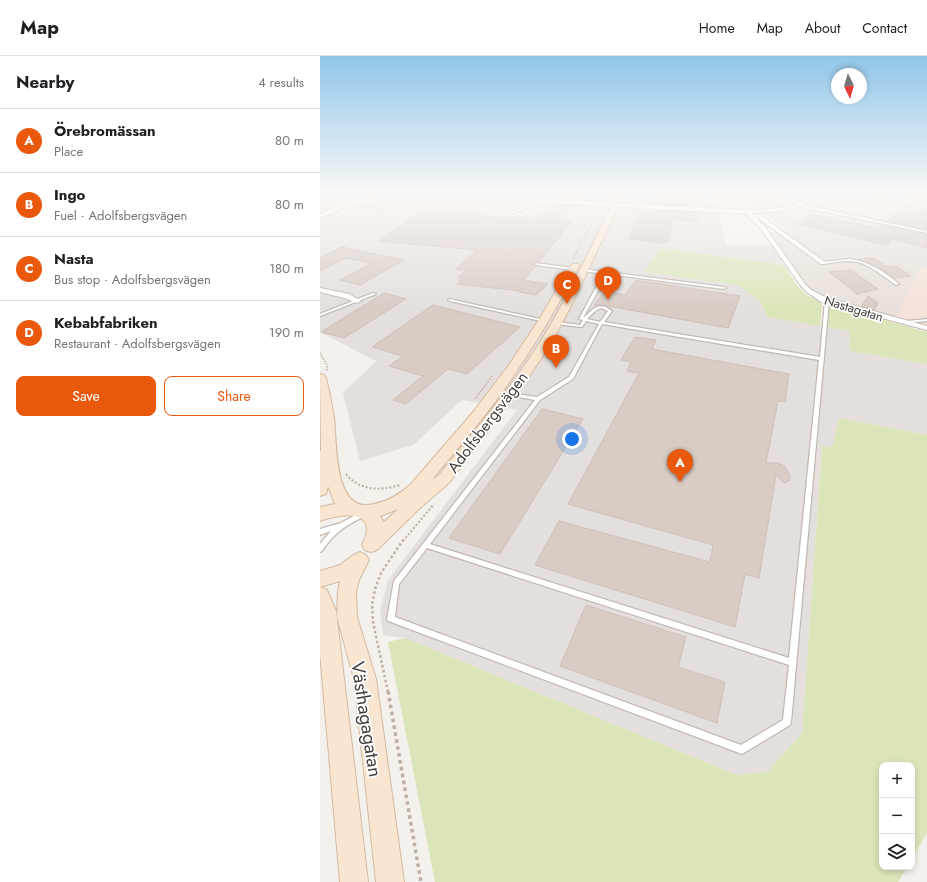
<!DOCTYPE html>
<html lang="en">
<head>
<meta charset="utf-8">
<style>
  :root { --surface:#fff; --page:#f6f6f6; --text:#202124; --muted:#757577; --line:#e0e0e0; --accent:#ea580c }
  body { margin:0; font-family:Jost,sans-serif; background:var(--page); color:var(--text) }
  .controls { position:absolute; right:12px; bottom:12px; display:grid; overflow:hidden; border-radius:8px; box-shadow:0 2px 6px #0003 }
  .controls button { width:36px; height:36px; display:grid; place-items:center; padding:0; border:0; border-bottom:1px solid var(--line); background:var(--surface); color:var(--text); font:20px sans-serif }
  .compass { position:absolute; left:511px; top:12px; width:36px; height:36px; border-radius:50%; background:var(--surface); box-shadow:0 2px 6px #0003; rotate:175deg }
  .you { position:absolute; left:252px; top:383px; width:14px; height:14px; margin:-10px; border:3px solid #fff; border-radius:50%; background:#1a73e8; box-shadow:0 0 0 6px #1a73e833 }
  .badge { display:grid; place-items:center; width:26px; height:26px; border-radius:50%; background:var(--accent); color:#fff; font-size:13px; font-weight:700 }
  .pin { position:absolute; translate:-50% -33px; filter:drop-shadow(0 1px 2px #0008) }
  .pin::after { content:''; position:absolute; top:21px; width:14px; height:12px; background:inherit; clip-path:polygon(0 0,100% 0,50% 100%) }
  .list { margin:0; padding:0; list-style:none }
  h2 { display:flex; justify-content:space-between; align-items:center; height:52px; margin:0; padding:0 16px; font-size:17px }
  h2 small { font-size:13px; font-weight:400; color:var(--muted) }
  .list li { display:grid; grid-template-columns:26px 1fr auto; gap:12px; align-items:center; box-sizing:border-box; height:64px; padding:0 16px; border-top:1px solid var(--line) }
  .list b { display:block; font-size:15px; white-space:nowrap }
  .list p { margin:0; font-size:13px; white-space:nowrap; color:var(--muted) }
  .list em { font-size:13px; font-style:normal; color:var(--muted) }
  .actions { display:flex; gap:8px; padding:12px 16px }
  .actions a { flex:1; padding:9px 0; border:1px solid var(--accent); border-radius:8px; text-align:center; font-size:14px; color:var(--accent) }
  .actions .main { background:var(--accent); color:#fff }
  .icon { flex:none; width:22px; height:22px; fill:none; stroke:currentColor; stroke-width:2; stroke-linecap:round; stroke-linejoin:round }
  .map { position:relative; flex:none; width:607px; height:826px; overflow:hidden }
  header { display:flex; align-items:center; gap:24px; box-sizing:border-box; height:56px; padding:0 20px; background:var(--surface); border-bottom:1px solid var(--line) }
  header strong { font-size:19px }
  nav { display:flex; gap:22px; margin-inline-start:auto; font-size:14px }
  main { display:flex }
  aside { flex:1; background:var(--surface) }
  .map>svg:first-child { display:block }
  .residential { fill:#e8e0da }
  .commercial { fill:#f4e3da }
  .industrial { fill:#e4dfdd }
  .green { fill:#dbe5b9 }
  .parking { fill:#e4e1e0 }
  .building { fill:#d8ccc5; stroke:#cfbfb6 }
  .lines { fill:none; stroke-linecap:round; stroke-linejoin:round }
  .service-casing { stroke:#c2b8b2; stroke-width:2.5 }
  .minor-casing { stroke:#c2b8b2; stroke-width:2 }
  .secondary-casing { stroke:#d3baa2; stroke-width:2 }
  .path-far4 { stroke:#c0aea1; stroke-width:1; stroke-dasharray:1 1; stroke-linecap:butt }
  .path-far3 { stroke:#c0aea1; stroke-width:1.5; stroke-dasharray:1.5 1.5; stroke-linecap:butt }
  .path-far2 { stroke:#c0aea1; stroke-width:2; stroke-dasharray:2 2; stroke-linecap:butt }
  .path-far1 { stroke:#c0aea1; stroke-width:2.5; stroke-dasharray:2.5 2.5; stroke-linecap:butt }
  .path { stroke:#c0aea1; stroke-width:3.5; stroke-dasharray:3.5 3.5; stroke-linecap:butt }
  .service { fill:#fff; fill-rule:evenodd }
  .minor { fill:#fff; fill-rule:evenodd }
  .secondary { fill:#fae6d0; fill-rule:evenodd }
  .labels { text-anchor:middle; stroke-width:3.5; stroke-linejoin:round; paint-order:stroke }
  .far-street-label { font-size:13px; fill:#483f3a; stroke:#fff }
  .street-label { font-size:16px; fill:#483f3a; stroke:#fff }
  .near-street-label { font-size:19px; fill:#483f3a; stroke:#fff }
</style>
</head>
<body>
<header>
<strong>Map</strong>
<nav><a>Home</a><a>Map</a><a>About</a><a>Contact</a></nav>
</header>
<main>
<aside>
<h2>Nearby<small>4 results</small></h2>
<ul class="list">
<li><span class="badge">A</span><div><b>Örebromässan</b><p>Place</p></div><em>80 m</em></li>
<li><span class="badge">B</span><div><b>Ingo</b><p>Fuel · Adolfsbergsvägen</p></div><em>80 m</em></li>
<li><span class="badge">C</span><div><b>Nasta</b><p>Bus stop · Adolfsbergsvägen</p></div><em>180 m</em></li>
<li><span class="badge">D</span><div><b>Kebabfabriken</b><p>Restaurant · Adolfsbergsvägen</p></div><em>190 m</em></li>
</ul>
<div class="actions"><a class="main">Save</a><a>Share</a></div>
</aside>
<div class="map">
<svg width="607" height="826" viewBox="0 0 607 826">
  <rect width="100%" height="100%" fill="#f4f0ec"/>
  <!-- residential -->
  <path class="residential" d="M468 174 476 180 600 210 576 262 499 240 488 231 450 176Z"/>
  <!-- commercial -->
  <path class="commercial" d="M600 210 607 212V276L576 262Z"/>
  <!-- industrial -->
  <path class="industrial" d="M0 138H390L399 158 406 190 452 189 464 209 340 192 326 216 417 229 439 244 449 261 529 275 530 295 607 308V379L519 362 512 392 502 391 482 677 447 716 417 719 85 582 63 579 60 555 68 524 197 354 142 344 93 389 40 405 23 337 56 305 0 276Z
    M415 138H607V212L476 180Z"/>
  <!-- green -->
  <path class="green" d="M340 192 464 209 478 231 488 240 500 245 502 249 500 270 448 261 439 244 417 229 325 216Z
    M512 249 607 276V308L530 295 529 275 508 271 509 251Z
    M519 362 607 379V777L592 802V709H562V811H587L578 826H115L68 586 85 582 417 719 447 716 482 677 502 390 512 391Z"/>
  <!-- parking -->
  <path class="parking" d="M272 220H278L266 252H261Z"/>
  <!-- building -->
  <path class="building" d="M243 138H262L257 144 238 143Z
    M336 138H383L382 150 334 148Z
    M416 138H466L445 151 428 146Z
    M595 138H607V173L567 165 584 149H587Z
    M56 144 81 146 68 154 42 152Z
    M232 148 252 150 237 165 251 166 219 206 213 207 216 210 204 224 228 228 216 239 199 236 201 235 137 228 142 223 138 222 146 214 136 213 157 194 58 185 102 155 216 164Z
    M332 154 381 157 380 163H375V165L353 163 348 185H342V187L309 183 319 157 331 158Z
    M491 158 559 173 563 169 607 178V192L572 183 567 189 478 168Z
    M22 191 44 196 84 204 40 229 20 224 52 207 26 202 0 215V202Z
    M553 202 567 211 576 210 591 220 574 222 557 210 539 203Z
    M531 214 558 233 537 238 509 216Z
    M316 224 328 226 420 240 408 272 283 249H274L285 235 305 239Z
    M64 237 86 243 24 282 1 276Z
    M548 240 558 247 554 254 542 250Z
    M113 249 200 271 147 318 128 313 86 348 73 344 103 320 69 310 83 300 52 291Z
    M315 281 336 284 332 293 469 318 465 346 458 345 446 407H458L462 409 466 412 470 420 469 425 464 427 456 419 439 522 425 518 415 571 215 509 239 465 390 506 393 489 248 448 319 317 307 315 311 306 301 304Z
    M222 353 263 363 180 498 129 482Z
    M266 549 366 581 358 611 405 626 397 667 240 610Z"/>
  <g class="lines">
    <!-- service casing -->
    <g class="service-casing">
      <path id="service" d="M0 138H5L0 140Z
        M193 138H195L188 145 185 151 204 159V161H202L183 151 186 144Z
        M543 138H547L585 146 589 141 591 142 586 148Z
        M479 148 607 175V177L478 150Z
        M529 203C548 205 565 216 579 228L576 229C561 219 547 205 528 205 520 205 511 207 503 208L501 207 503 206Z
        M215 207 253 212 255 213 253 214 216 209 214 208Z
        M263 213 404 231 406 232 404 233 288 218 279 233 263 262C273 254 278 244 292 255L284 266 500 301 505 245 507 244 509 245 471 666 470 669 422 698 71 566 68 565 67 563 74 525 215 344 188 339V337L217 341 249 321 279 268 266 265 262 271H261L237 268 235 267 237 266 260 269 263 264 259 263 275 233 285 218 264 215H263ZM281 252 288 255 280 266 267 263 275 255ZM282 268 499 304 469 602 110 488 220 344 253 323ZM107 492 469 609 463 664 421 689 75 561 79 528Z
        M53 237 56 238 0 260V258Z
        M129 243 225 264 227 265 225 266 130 245 128 244Z
        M607 263V265L587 267 585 266 587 265Z
        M41 456H45L46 458 45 460C25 470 15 476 2 495L0 496V488L11 475 0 479V473L17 468H19Z"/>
    </g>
    <!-- minor casing -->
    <g class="minor-casing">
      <path id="minor" d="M50 138H56L0 162V158Z
        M89 138H118L428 154C443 154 458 153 473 149 483 146 492 138 502 138 484 154 455 156 432 157L445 171 485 228 491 234 507 242 607 270V274L501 246 487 236 481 230 441 173 426 158 91 139Z
        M435 158H439L505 206V208H501L435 160Z
        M0 232 29 238 41 245 37 247 24 242 0 236Z"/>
    </g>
    <!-- secondary casing -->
    <g class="secondary-casing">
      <path id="secondary" d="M298 138H304L252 248 232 286 208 322 129 427 101 451 57 494 51 496 45 494 42 489C60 453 23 457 0 465V451L15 448 8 430 6 438 0 440V395H1L0 318 4 319 6 322C9 335 12 348 14 361 17 386 13 459 54 448 69 445 80 438 91 428L154 355 189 309 220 262 252 208H258L259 210C236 254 210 297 181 338 159 368 135 395 112 424L119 419C153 376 191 333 220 286 250 239 272 187 298 138ZM78 453 64 466 60 460Z
        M40 496 46 499 49 504 39 524 36 536 37 561 56 623 84 826H56L34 623 17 561 18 536 20 525 0 531V515L20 509 32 500Z
        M0 531 7 534 16 555 48 826H20L0 596Z"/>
    </g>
    <!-- path-far4 -->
    <path class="path-far4" d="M61 138 85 139
      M409 138 423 148
      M256 197 279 154"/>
    <!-- path-far3 -->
    <path class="path-far3" d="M253 203 257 196
      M0 297 7 309V315
      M155 343 173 319"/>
    <!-- path-far2 -->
    <path class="path-far2" d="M26 418C40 435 60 435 80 429
      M83 485 114 448"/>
    <!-- path-far1 -->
    <path class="path-far1" d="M68 636 53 566 52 549 55 533 61 517 83 484"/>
    <!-- path -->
    <path class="path" d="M68 635 101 826"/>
    <!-- service -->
    <use href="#service" class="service"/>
    <!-- minor -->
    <use href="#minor" class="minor"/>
    <!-- secondary -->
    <use href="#secondary" class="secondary"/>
  </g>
  <!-- sky -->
  <linearGradient id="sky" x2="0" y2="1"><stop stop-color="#91c6e9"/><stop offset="0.54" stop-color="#faf8f6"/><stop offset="1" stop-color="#faf8f6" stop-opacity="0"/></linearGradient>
  <rect width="607" height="254" fill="url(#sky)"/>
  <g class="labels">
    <!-- far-street labels -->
    <g class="far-street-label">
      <text transform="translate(534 252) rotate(17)" y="5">Nastagatan</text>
    </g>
    <!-- street labels -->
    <g class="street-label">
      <text transform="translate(167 366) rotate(-53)" y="6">Adolfsbergsvägen</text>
    </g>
    <!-- near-street labels -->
    <g class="near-street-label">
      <text transform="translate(47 663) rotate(81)" y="7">Västhagagatan</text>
    </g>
  </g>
</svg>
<div class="controls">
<button>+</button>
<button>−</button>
<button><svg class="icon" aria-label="layers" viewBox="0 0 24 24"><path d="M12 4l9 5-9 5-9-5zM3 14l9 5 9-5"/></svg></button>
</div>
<svg class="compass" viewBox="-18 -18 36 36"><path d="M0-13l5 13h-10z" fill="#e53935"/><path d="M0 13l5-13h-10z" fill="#757577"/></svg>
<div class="you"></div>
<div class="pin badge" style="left:360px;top:426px">A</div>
<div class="pin badge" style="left:236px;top:312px">B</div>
<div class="pin badge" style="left:247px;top:248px">C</div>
<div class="pin badge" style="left:288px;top:244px">D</div>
</div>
</main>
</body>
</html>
